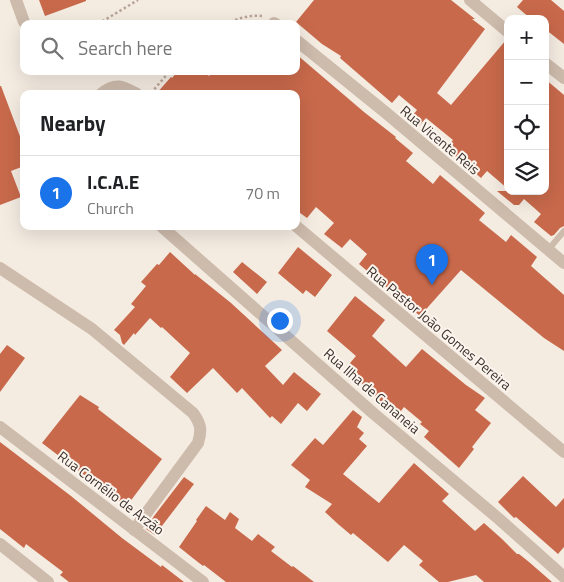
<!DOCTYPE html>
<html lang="en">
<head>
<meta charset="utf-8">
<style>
  :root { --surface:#fff; --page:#f2f2f2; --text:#202124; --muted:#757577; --line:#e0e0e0; --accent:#1a73e8 }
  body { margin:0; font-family:"Titillium Web",sans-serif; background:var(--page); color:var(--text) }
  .controls { position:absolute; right:15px; top:15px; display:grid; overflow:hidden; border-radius:10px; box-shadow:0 5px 20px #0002 }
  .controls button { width:45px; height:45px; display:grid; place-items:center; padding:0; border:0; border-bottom:1px solid var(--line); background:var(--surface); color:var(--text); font:25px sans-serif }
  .you { position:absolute; left:279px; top:320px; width:18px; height:18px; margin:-12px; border:4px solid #fff; border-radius:50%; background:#1a73e8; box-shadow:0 0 0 8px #1a73e833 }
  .badge { display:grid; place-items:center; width:32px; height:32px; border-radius:50%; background:var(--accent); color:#fff; font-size:16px; font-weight:700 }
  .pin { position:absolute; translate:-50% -41px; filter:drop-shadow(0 1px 2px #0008) }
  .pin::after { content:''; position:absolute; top:26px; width:18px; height:15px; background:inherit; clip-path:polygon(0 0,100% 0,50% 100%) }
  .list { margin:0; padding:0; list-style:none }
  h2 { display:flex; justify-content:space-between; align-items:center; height:65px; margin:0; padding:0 20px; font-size:21px }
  h2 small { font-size:16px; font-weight:400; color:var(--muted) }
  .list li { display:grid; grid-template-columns:32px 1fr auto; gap:15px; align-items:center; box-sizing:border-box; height:75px; padding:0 20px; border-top:1px solid var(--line) }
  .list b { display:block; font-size:19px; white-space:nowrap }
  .list p { margin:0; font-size:16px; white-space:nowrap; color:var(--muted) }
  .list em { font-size:16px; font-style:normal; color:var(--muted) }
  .icon { flex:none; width:28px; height:28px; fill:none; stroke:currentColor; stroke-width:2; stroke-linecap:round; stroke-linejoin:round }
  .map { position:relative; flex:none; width:564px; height:582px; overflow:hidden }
  .search { position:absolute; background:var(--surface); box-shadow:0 5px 20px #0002; left:20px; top:20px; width:280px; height:55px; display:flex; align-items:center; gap:12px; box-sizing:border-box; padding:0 18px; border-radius:10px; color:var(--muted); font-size:19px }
  .panel { position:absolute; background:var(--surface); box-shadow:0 5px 20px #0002; left:20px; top:90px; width:280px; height:140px; border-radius:10px }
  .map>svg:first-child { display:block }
  .building { fill:#c8694b }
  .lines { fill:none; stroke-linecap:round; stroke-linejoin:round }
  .path { stroke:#b9a596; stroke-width:2.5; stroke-dasharray:2.5 2.5; stroke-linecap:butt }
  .service { stroke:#cdbbac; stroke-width:6 }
  .minor { stroke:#cdbbac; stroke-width:12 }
  .labels { text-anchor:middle; stroke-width:4; stroke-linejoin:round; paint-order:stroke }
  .street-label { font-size:14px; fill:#3b302b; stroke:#fbf5ee }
</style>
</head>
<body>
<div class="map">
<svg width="564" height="582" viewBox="0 0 564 582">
  <rect width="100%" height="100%" fill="#f4ebe1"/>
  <!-- building -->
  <path class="building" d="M39 0H86V1L45 16Z
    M314 0H451L475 19H472L485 29 437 93 451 105 506 40H508V189L487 171 481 178 446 148 453 140 426 118 417 128 408 121 417 110 399 95 392 103 340 58 341 56 322 44 296 22Z
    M523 0H551L564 11V44L545 29V19H531L517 7Z
    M296 54 364 112 396 137 395 138 413 153 406 161 433 184 440 175 485 213 479 220 506 242 511 235 537 257 531 266 564 295V351L544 338 461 270 420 316 359 264 367 254 350 239 342 248 324 234 334 223 316 207 307 218 296 210V94H156L171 77 172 78 178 71H204L209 76 213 71H296Z
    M545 79 564 95V226L560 228 554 235 551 236 534 222 541 214 524 199 519 205H514L497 191H545Z
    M0 86H1L24 147V166L11 171 21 197 0 205Z
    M298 247 332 275 315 297 306 290 303 294 278 273Z
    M170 252 195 275V274L231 303 282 350 265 366 283 385 294 372 321 394 307 411 298 403 281 424 272 416 270 418 242 388 237 393 213 368 187 393 170 377 190 353 162 327 161 328 150 318 135 335 134 333 124 345 122 343 120 335 114 330 135 307 131 304 146 286 141 282 157 264 159 265Z
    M242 262 267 282 257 294 233 272Z
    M355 296 385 320 372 336 406 367 422 349 466 385 485 398 475 410 491 423 472 447 474 449 459 468 424 437 429 431 420 424 422 422 404 407 398 415 389 408 387 410 378 403 380 400 345 369 356 356 327 331Z
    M7 345 25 358 0 392V354Z
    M80 395 99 407 98 409 162 459 126 507 42 443Z
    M353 410 362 417 357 427 364 433 359 439 367 446 343 474 379 503 414 463 449 494 442 501 475 531 484 523 502 539 517 554H519L529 562 552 582H484L476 575 448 582H439L419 565 423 561 404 545 388 562 353 533 351 535 338 524 325 512 332 504 305 487 310 480 291 465 315 438 323 445Z
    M0 442 71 496 122 538 161 567 162 565 184 582H69L60 575 63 572 26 544 24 548 0 529Z
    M523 476 556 507 564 498V547L558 554 516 517 514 518 498 502Z
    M184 477 194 484 155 535 146 529 154 516Z
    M206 506 225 520 230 512 239 519 235 528 252 541 258 534 275 547 271 551 292 567 293 566 314 582H226L204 565 203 566 194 559 179 547 197 521 196 520Z"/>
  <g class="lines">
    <!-- path -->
    <path class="path" d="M98 24 138 0
      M226 24C238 18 249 15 262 16
      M151 93 170 71"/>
    <!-- service -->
    <path class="service" d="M548 250 564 231"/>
    <!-- minor -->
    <path class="minor" d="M16 0 24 22
      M470 0 508 32
      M274 23 276 24
      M296 40 385 112 564 263
      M545 63 564 78
      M101 94C115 82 123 86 137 94
      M161 226 373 413 499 519 564 577
      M296 226 564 452
      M0 268 92 329 193 413C201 424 202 430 198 443L134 530
      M0 427 203 582
      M0 544 48 582"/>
  </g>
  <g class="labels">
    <!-- street labels -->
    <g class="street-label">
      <text transform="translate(440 140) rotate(40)" y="5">Rua Vicente Reis</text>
      <text transform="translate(439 328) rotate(40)" y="5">Rua Pastor João Gomes Pereira</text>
      <text transform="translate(372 391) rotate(41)" y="5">Rua Ilha de Cananeia</text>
      <text transform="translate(111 493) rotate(37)" y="5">Rua Cornélio de Arzão</text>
    </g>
  </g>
</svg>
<div class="controls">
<button>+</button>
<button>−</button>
<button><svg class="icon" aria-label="locate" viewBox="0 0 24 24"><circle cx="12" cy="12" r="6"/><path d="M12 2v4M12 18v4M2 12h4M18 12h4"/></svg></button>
<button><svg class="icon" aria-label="layers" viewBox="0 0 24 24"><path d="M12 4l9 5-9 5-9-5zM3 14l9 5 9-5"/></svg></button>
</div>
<div class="you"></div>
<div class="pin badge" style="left:432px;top:285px">1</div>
<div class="search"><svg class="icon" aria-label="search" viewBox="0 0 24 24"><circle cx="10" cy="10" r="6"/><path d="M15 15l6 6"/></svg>Search here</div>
<section class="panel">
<h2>Nearby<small></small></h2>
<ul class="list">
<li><span class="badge">1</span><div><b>I.C.A.E</b><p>Church</p></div><em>70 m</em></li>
</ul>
</section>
</div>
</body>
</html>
